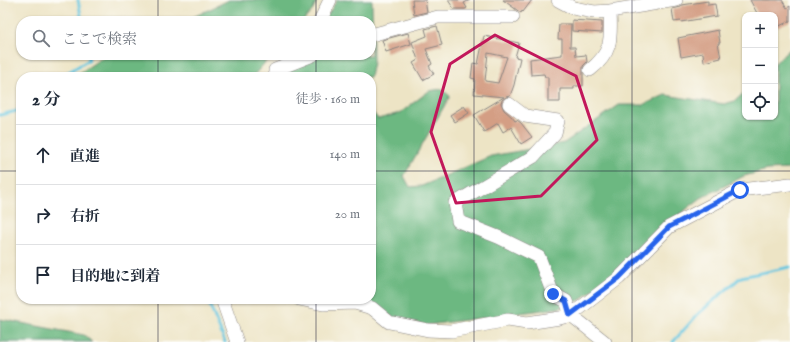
<!DOCTYPE html>
<html lang="ja">
<head>
<meta charset="utf-8">
<style>
  :root { --surface:#fff; --page:#f6f6f7; --text:#1f2937; --muted:#747a83; --line:#e0e1e3 }
  body { margin:0; font-family:"IM FELL English","Noto Serif JP",serif; background:var(--page); color:var(--text) }
  .controls { position:absolute; right:12px; top:12px; display:grid; overflow:hidden; border-radius:8px; box-shadow:0 1px 3px #0004 }
  .controls button { width:36px; height:36px; display:grid; place-items:center; padding:0; border:0; border-bottom:1px solid var(--line); background:var(--surface); color:var(--text); font:20px sans-serif }
  .stop { position:absolute; width:12px; height:12px; margin:-9px; border:3px solid #2563eb; border-radius:50%; background:#fff }
  .stop.end { background:#2563eb; border-color:#fff; box-shadow:0 1px 4px #0008 }
  .list { margin:0; padding:0; list-style:none }
  h2 { display:flex; justify-content:space-between; align-items:center; height:52px; margin:0; padding:0 16px; font-size:17px }
  h2 small { font-size:13px; font-weight:400; color:var(--muted) }
  .list li { display:grid; grid-template-columns:26px 1fr auto; gap:12px; align-items:center; box-sizing:border-box; height:60px; padding:0 16px; border-top:1px solid var(--line) }
  .list b { display:block; font-size:15px; white-space:nowrap }
  .list em { font-size:13px; font-style:normal; color:var(--muted) }
  .icon { flex:none; width:22px; height:22px; fill:none; stroke:currentColor; stroke-width:2; stroke-linecap:round; stroke-linejoin:round }
  .map { position:relative; flex:none; width:790px; height:342px; overflow:hidden }
  .search { position:absolute; background:var(--surface); box-shadow:0 1px 3px #0004; left:16px; top:16px; width:360px; height:44px; display:flex; align-items:center; gap:10px; box-sizing:border-box; padding:0 14px; border-radius:16px; color:var(--muted); font-size:15px }
  .panel { position:absolute; background:var(--surface); box-shadow:0 1px 3px #0004; left:16px; top:72px; width:360px; height:232px; border-radius:16px }
  .map>svg:first-child { display:block }
  .forest { fill:#6cb881; stroke:#476d5e }
  .lines { fill:none; stroke-linecap:round; stroke-linejoin:round }
  .stream { stroke:#62c6e0; stroke-width:3 }
  .building { fill:#d49e84; fill-rule:evenodd }
  .minor-casing { stroke:#888380; stroke-width:14 }
  .minor { stroke:#fff; stroke-width:13 }
  .route { stroke:#2563eb; stroke-width:5 }
  .marked { fill:none; stroke:#c2185b; stroke-width:3; stroke-linejoin:round }
  .grid { fill:none; stroke:#22223b; stroke-width:1; stroke-opacity:0.55 }
</style>
</head>
<body>
<div class="map">
<svg width="790" height="342" viewBox="0 0 790 342">
  <rect width="100%" height="100%" fill="#fdfcf7"/>
  <filter id="ink" filterUnits="userSpaceOnUse"><feTurbulence type="fractalNoise" baseFrequency=".025" numOctaves="2"/><feDisplacementMap in="SourceGraphic" scale="8" xChannelSelector="R" yChannelSelector="G"/><feConvolveMatrix kernelMatrix="1 2 1 2 8 2 1 2 1" color-interpolation-filters="sRGB"/></filter>
  <filter id="wash" filterUnits="userSpaceOnUse"><feTurbulence type="fractalNoise" baseFrequency=".012" numOctaves="4" result="noise"/><feDisplacementMap in="SourceGraphic" scale="16" xChannelSelector="R" yChannelSelector="G"/><feGaussianBlur stdDeviation="0.9" result="paint"/><feColorMatrix in="noise" values="0 0 0 0 0 0 0 0 0 0 0 0 0 0 0 0 0 1.4 0 .05"/><feComposite in="paint" operator="in"/></filter>
  <g filter="url(#wash)">
    <rect width="100%" height="100%" fill="#ede4c5"/>
    <!-- forest -->
    <path class="forest" d="M229 0H317L313 10 303 21H185Z
      M337 0H372L373 62 370 77H283L301 55H371V21H324Z
      M790 49V169L767 170 744 176 701 198 658 231 607 280 580 300 558 308 427 325 392 317 364 299H371V110L378 119 400 113 429 91 441 89 450 96 404 176 410 187 422 186 491 156 564 143 619 105H643L665 95 724 104 735 101 745 92V117H775V63Z
      M106 55H272L252 77H68L78 74Z
      M0 319 84 335 92 342H0Z"/>
    <g class="lines">
      <!-- stream -->
      <path class="stream" d="M78 0 82 21
        M60 77 89 60 88 55
        M0 115 21 110
        M207 299 225 342
        M673 342 698 314 741 277 790 267"/>
    </g>
    <g id="blocks">
      <!-- building -->
      <path class="building" d="M412 0H425L427 12 414 15Z
        M448 0H470L464 3 467 8 465 9H454Z
        M503 0H532L523 12 522 11 521 13Z
        M750 0H782L787 8 790 6V21L775 28V15H758Z
        M708 1V5L715 4 717 16 681 22V21L674 22 672 9 681 7 682 5Z
        M572 20 602 22V33L572 31Z
        M559 24H571L570 47H575L576 56 586 55 587 62 583 66V86H574V89H560V102H548V77H545L544 74 531 75 530 59 562 55V39H558Z
        M437 26 442 45 426 49 432 64 429 66 434 74 423 80 413 63 418 60 412 42 427 36 425 29Z
        M718 30 720 43H718L721 58 704 62 703 53 681 57 678 38Z
        M408 33 411 44 386 52 382 40Z
        M484 36 519 43 515 57 520 58 514 85 510 96 506 97 502 100 501 103 504 110 512 117 515 121 517 120 521 123 532 137 521 144 511 127 503 132 498 123 484 132 474 115 504 97 474 94 475 79 471 78 473 63 478 64ZM488 53 507 57 498 83 485 81Z
        M464 106 469 113 455 122 450 115Z"/>
    </g>
  </g>
  <g filter="url(#ink)">
    <use href="#blocks" fill-opacity="0" stroke="#888380" stroke-width="1"/>
    <g class="lines">
      <!-- minor casing -->
      <g class="minor-casing">
        <path id="minor" d="M558 0 573 8 594 12 610 11 676 0
          M320 21 330 0
          M371 35 438 17H513
          M275 70 313 55
          M590 70C613 52 611 38 610 11
          M509 104 525 116 558 121 555 133 533 157 455 203 458 221 498 237 539 257 553 294 566 301 571 315 605 342
          M222 299 237 342
          M299 299 323 304 355 303 372 308 389 322 428 330 451 331 508 320 527 323 560 318 571 315 619 278 669 227 740 190 790 184"/>
      </g>
      <!-- minor -->
      <use href="#minor" class="minor"/>
    </g>
  </g>
  <g class="lines" filter="url(#ink)">
    <!-- route -->
    <path class="route" d="M553 294 566 301 570 315 619 278 669 227 740 190"/>
  </g>
  <!-- marked area -->
  <path class="marked" d="M495 35 576 76 597 140 541 196 456 203 431 132 450 64Z"/>
  <!-- grid -->
  <path class="grid" d="M158 0V21M316 0V21M474 0V342M632 0V342M158 55V77M316 55V77M0 171H21M371 171H790M158 299V342M316 299V342"/>
</svg>
<div class="controls">
<button>+</button>
<button>−</button>
<button><svg class="icon" aria-label="locate" viewBox="0 0 24 24"><circle cx="12" cy="12" r="6"/><path d="M12 2v4M12 18v4M2 12h4M18 12h4"/></svg></button>
</div>
<div class="stop" style="left:740px;top:190px"></div>
<div class="stop end" style="left:553px;top:294px"></div>
<div class="search"><svg class="icon" aria-label="search" viewBox="0 0 24 24"><circle cx="10" cy="10" r="6"/><path d="M15 15l6 6"/></svg>ここで検索</div>
<section class="panel">
<h2>2 分<small>徒歩 · 160 m</small></h2>
<ul class="list">
<li><svg class="icon" aria-label="ahead" viewBox="0 0 24 24"><path d="M12 20V5M6 11l6-6 6 6"/></svg><div><b>直進</b></div><em>140 m</em></li>
<li><svg class="icon" aria-label="right" viewBox="0 0 24 24"><path d="M7 20v-9h11M14 6l5 5-5 5"/></svg><div><b>右折</b></div><em>20 m</em></li>
<li><svg class="icon" aria-label="arrive" viewBox="0 0 24 24"><path d="M6 21V4h12l-3 4 3 4H6"/></svg><div><b>目的地に到着</b></div></li>
</ul>
</section>
</div>
</body>
</html>
